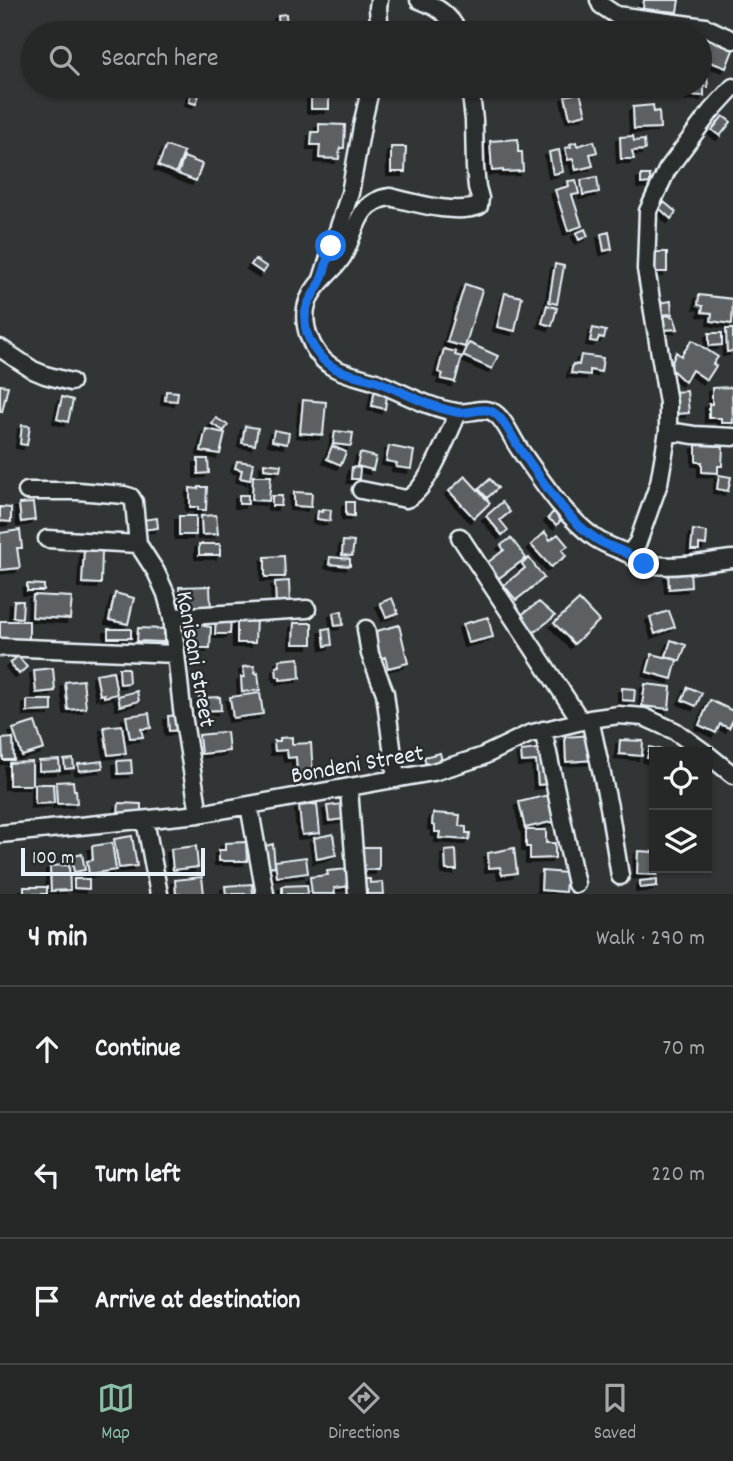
<!DOCTYPE html>
<html lang="en">
<head>
<meta charset="utf-8">
<style>
  :root { --surface:#262828; --page:#323434; --text:#f1f3f6; --muted:#a4a6a8; --line:#424445; --accent:#8abfa5 }
  body { margin:0; font-family:Dekko,sans-serif; background:var(--page); color:var(--text) }
  .controls { position:absolute; right:21px; bottom:21px; display:grid; overflow:hidden; border-radius:0px; box-shadow:0 2px 5px #0004 }
  .controls button { width:63px; height:63px; display:grid; place-items:center; padding:0; border:0; border-bottom:2px solid var(--line); background:var(--surface); color:var(--text); font:35px sans-serif }
  .scale { position:absolute; left:21px; bottom:18px; width:184px; box-sizing:border-box; padding-left:7px; border:4px solid #e8f1f8; border-top:0; font-size:19px; line-height:24px; white-space:nowrap; color:#e8f1f8; -webkit-text-stroke:5px #2a2d2e; paint-order:stroke }
  .stop { position:absolute; width:21px; height:21px; margin:-16px; border:5px solid #1a73e8; border-radius:50%; background:#fff }
  .stop.end { background:#1a73e8; border-color:#fff; box-shadow:0 2px 7px #0008 }
  .list { margin:0; padding:0; list-style:none }
  h2 { display:flex; justify-content:space-between; align-items:center; height:91px; margin:0; padding:0 28px; font-size:30px }
  h2 small { font-size:23px; font-weight:400; color:var(--muted) }
  .list li { display:grid; grid-template-columns:46px 1fr auto; gap:21px; align-items:center; box-sizing:border-box; height:126px; padding:0 28px; border-top:2px solid var(--line) }
  .list b { display:block; font-size:26px; white-space:nowrap }
  .list em { font-size:23px; font-style:normal; color:var(--muted) }
  .icon { flex:none; width:38px; height:38px; fill:none; stroke:currentColor; stroke-width:2; stroke-linecap:round; stroke-linejoin:round }
  .map { position:relative; flex:none; width:733px; height:894px; overflow:hidden }
  .search { position:absolute; background:var(--surface); box-shadow:0 2px 5px #0004; left:21px; right:21px; top:21px; height:77px; display:flex; align-items:center; gap:18px; box-sizing:border-box; padding:0 24px; border-radius:38px; color:var(--muted); font-size:26px }
  .sheet { height:469px; background:var(--surface) }
  nav { display:flex; justify-content:space-around; align-items:center; box-sizing:border-box; height:98px; border-top:2px solid var(--line); background:var(--surface); font-size:19px; color:var(--muted) }
  nav a { display:grid; justify-items:center; gap:4px }
  nav .on { color:var(--accent) }
  .map>svg:first-child { display:block }
  .building { fill:#5c6063; stroke:#e8f1f8; stroke-width:2; filter:url(#shadow) }
  .lines { fill:none; stroke-linecap:round; stroke-linejoin:round }
  .minor-casing { stroke:#e8f1f8; stroke-width:21 }
  .minor { stroke:#2a2d2e; stroke-width:16 }
  .route { stroke:#1a73e8; stroke-width:9 }
  .labels { text-anchor:middle; stroke-width:5; stroke-linejoin:round; paint-order:stroke }
  .street-label { font-size:24px; fill:#e8f1f8; stroke:#2a2d2e }
</style>
</head>
<body>
<div class="map">
<svg width="733" height="894" viewBox="0 0 733 894">
  <defs>
    <filter id="shadow"><feDropShadow dx="-4" dy="4" stdDeviation="0" flood-color="#0009"/></filter>
  </defs>
  <rect width="100%" height="100%" fill="#323536"/>
  <filter id="ink" filterUnits="userSpaceOnUse"><feTurbulence type="fractalNoise" baseFrequency=".0143" numOctaves="2"/><feDisplacementMap in="SourceGraphic" scale="14" xChannelSelector="R" yChannelSelector="G"/><feConvolveMatrix kernelMatrix="1 2 1 2 8 2 1 2 1" color-interpolation-filters="sRGB"/></filter>
  <g filter="url(#ink)">
    <!-- building -->
    <path class="building" d="M644 0H679L677 12 643 9Z
      M286 14 287 30 279 31 278 15Z
      M707 35 733 45V50L726 68 700 58V54Z
      M700 63 706 64 708 87 704 86V96L689 95V91L672 88V86H700Z
      M311 86H329V109H311Z
      M191 93 199 95 196 104 189 102Z
      M580 93 586 114 570 118 565 96Z
      M653 105 654 112 659 111 660 128 634 129 633 107Z
      M723 116 731 122 720 136 712 130Z
      M319 124 345 125 344 148H340L339 159 319 158 320 145H311L312 132H319Z
      M633 136 634 141 644 140 645 150 632 151 634 159H621L620 137Z
      M518 139V152H522L523 171 503 172V170L492 171 490 141Z
      M594 141 597 152 590 154 593 166 576 170 573 159 568 160 565 148 571 147 570 144 576 142 577 146Z
      M166 146 184 152 176 173 158 166Z
      M391 147H406L405 172H391Z
      M559 150 563 172 553 174 549 152Z
      M184 157 202 164 196 181 178 174Z
      M641 175H650V183L641 184Z
      M597 177 599 192 583 195 581 180Z
      M576 180 579 194 572 195 582 226 568 231 555 190 569 186 568 181Z
      M664 202 676 212 671 219 659 208Z
      M585 229 588 236 579 240 576 233Z
      M609 232 612 249 604 251 601 234Z
      M653 252H667V272H653Z
      M255 259 267 267 263 273 251 265Z
      M555 264 564 266 557 304 549 302Z
      M465 284 482 290 465 347 447 342Z
      M505 293 522 297 515 331 497 327Z
      M699 295 733 299 732 324 711 321 712 313 702 312 703 306 698 305Z
      M671 301 672 314 659 315 658 303Z
      M547 305 557 308 552 326 542 323Z
      M666 315 674 317 678 329 662 330 661 319Z
      M593 328 606 331 604 338 599 337 597 342 590 341Z
      M726 329H733V351L727 352Z
      M709 333H722V345L709 346Z
      M692 340 718 357 713 364 716 366 707 380 692 370 685 382 670 368 676 352 681 356Z
      M469 343 498 356 492 369 463 356Z
      M444 349 456 352 455 355 462 357 455 382 441 379 443 374 438 372Z
      M581 355 603 358 601 372 590 370V375L571 373 573 364 579 365Z
      M0 385 8 386 2 412 0 411Z
      M375 387 388 389 385 409 372 406Z
      M732 387 733 423H721V418H709V404H712V388Z
      M166 391 178 392 177 401 165 400Z
      M687 391 689 413 675 414 673 392Z
      M62 397 73 400 68 422 57 419Z
      M303 400 326 402 323 435 300 433Z
      M216 418 228 425 224 431 212 424Z
      M22 425 30 426 27 445 20 444Z
      M245 426 258 428 255 445 242 443Z
      M206 429 225 433 220 454 201 451Z
      M274 430 289 433 287 444 272 441Z
      M335 431 353 433 351 446 333 444Z
      M696 445 723 446 722 466H718V473L702 472V462H696Z
      M332 446 346 452 341 465 327 459Z
      M389 446 414 451 411 469 396 467 397 463 386 461Z
      M360 453 376 457 373 470 357 466Z
      M198 459H208L209 473 198 474Z
      M237 461 253 463 250 480 240 478 242 470 235 468Z
      M264 463 281 465 280 471 264 469Z
      M352 467 360 468 359 479H351Z
      M719 475 731 477 728 491 717 489Z
      M253 476H271L269 501 252 500Z
      M465 476 490 503 474 518 449 491Z
      M490 479 498 488 487 498 479 489Z
      M199 487H207L206 510H198V507H190V488L198 489Z
      M294 492 312 493 311 507 294 506Z
      M239 495H248V504H239Z
      M272 496H282L281 506H272Z
      M346 502H354V516L346 515Z
      M502 502 510 512 500 520 508 530 502 535 486 516Z
      M33 503 35 520 21 522 19 504Z
      M0 507 11 508V522L0 521Z
      M322 509 331 510 330 521 317 519 318 511 322 512Z
      M553 512 562 518 557 525 548 518Z
      M216 515 218 534 202 535 201 516Z
      M179 516H196V535H179Z
      M157 518 158 528 142 530 141 520Z
      M20 530 22 548H17L20 568 0 570V533Z
      M693 530 707 532 706 545 699 544V550H691Z
      M545 532 550 540 558 534 568 546 562 550 566 556 551 567 531 545Z
      M511 538 526 558 499 578 487 563 504 550 501 545Z
      M343 541 354 542 352 556 342 555Z
      M199 544H220V555H199Z
      M84 550H102L101 584 82 583Z
      M284 556 285 577H265V557Z
      M330 557 350 559V566L329 564Z
      M529 558 544 578 516 600 504 585 525 568 522 564Z
      M690 569 691 587 669 589 668 570Z
      M289 581 290 604H276L275 582Z
      M27 584 44 585V591H27Z
      M210 586 211 611 180 612 179 587Z
      M115 593 134 598 128 624 109 620Z
      M33 595 72 597 70 619 32 617Z
      M392 598 398 613 386 617 380 603Z
      M579 600 599 621 574 644 554 623Z
      M14 601H23L22 618 13 617Z
      M539 602 555 616 532 634 517 618Z
      M342 611 343 625 335 626 333 613Z
      M669 611 675 627 655 634 650 617Z
      M237 616 256 617 255 643H237Z
      M216 617H231L230 634H215Z
      M488 617 493 637 468 643 463 624Z
      M189 618H204V626L211 627 210 648H189L188 646H185L186 641H181L180 632 186 631V625L189 626Z
      M0 621H29V639H0Z
      M294 623H312V644H293Z
      M399 625 408 663 388 668 385 657 379 659 373 632Z
      M138 628 164 629V642L137 641Z
      M330 628 332 645 325 646 323 629Z
      M108 629H131V638H108Z
      M671 640 686 645 680 661 666 656Z
      M652 654 677 660 672 679 647 672Z
      M18 656 27 667 19 674 10 663Z
      M299 658 300 678 280 680V677H277L276 667 280 666 279 660Z
      M254 666 255 674 258 673 260 690 242 692 241 677H244L243 667Z
      M53 668 55 691 36 693 34 670Z
      M119 668H128L129 683 120 684Z
      M113 671 117 694 104 697V694L100 695 96 674Z
      M83 680 86 708 68 710 65 682Z
      M645 684 671 687 669 709 642 706Z
      M688 687 702 693 696 706 682 700Z
      M622 688 635 689 634 701 622 700Z
      M137 691 139 701 120 706 118 696Z
      M260 693 263 714 233 718 230 697Z
      M220 697 221 710 199 711V698Z
      M27 700H52V711L27 712Z
      M710 700 733 711V720L729 728 720 724 716 733 699 725Z
      M149 713 151 728 141 729 143 737 130 738 126 716Z
      M179 715 181 730 169 731 168 716Z
      M35 722 44 749 22 756 13 729Z
      M122 725 126 753 108 755 104 727Z
      M227 732 229 751 201 754 199 735Z
      M593 735 595 760 566 762 565 737Z
      M292 737V744L311 743 313 775 299 776V773H297L296 757 288 758 287 750 275 751 274 741H280V738Z
      M13 738 14 760H3L2 739Z
      M620 740 643 741 642 756 619 754Z
      M650 747 669 752H654V760L647 758Z
      M545 748 548 784 538 785 536 761 522 762 521 751Z
      M440 753 442 761 426 764 424 757Z
      M73 759 74 768 65 769 64 760Z
      M59 760 60 770 39 771V761Z
      M131 760 132 773 118 774 117 761Z
      M102 761 103 768 79 771 78 764Z
      M32 762V785H9V763Z
      M73 781 74 790H76L77 803 57 804 56 782Z
      M35 784H53L54 803 35 804Z
      M549 795 555 821 525 828 519 802Z
      M119 803 141 804V815L118 814Z
      M317 804 320 833 302 835 299 806Z
      M342 804 344 819 329 821 327 806Z
      M433 813 460 815 459 826 466 827V833H470L469 840 439 838 440 832H435V826L432 825Z
      M526 830H546V843H555V858L530 859V847H526Z
      M333 834 336 855 317 859 314 838Z
      M132 836 137 866 119 868 114 839Z
      M246 842 247 861H219V850H225V843Z
      M112 843 116 870 89 874 87 861 93 860 92 846Z
      M273 844 275 866 264 867 262 854 267 853 265 846Z
      M196 846 198 867 173 870 171 849Z
      M361 847H379V870H361Z
      M514 848 517 873 502 875 500 867 489 868 488 853Z
      M456 850 457 870H446L445 851Z
      M638 851 654 852V868H658L657 875 637 874Z
      M82 854 85 870 74 872 71 857Z
      M306 857 308 873 277 877 275 861Z
      M69 865 70 890 51 891 50 866Z
      M349 869 351 886 334 888 335 894H312L310 877 328 875 327 871Z
      M542 871 567 873 565 892 541 890Z
      M202 877 204 894H176L175 880Z
      M74 879H89V889L74 888Z
      M364 879H370V883L383 882 384 894H367V890H364Z
      M657 879V886L640 888V881Z
      M252 884 253 894H226L225 886Z
      M307 885 308 894H282V886Z
      M24 887H47V894H24Z"/>
    <g class="lines">
      <!-- minor casing -->
      <g class="minor-casing">
        <path id="minor" d="M379 0 378 8 380 33
          M419 0C438 7 449 14 459 33
          M599 0 601 5 616 15 705 27 733 40
          M470 86 474 120 475 168 477 187 480 198 479 206C454 215 416 203 390 197 359 201 357 226 346 250 338 270 316 280 308 301 300 323 311 353 331 366 346 376 366 377 381 384 405 394 430 408 456 412 469 415 485 404 497 415 507 424 512 439 520 450 542 481 564 516 595 538 605 545 618 549 629 554
          M733 87 711 111 667 170 648 211 646 269 668 403V431L659 483 638 542 629 554C652 576 704 561 733 559
          M322 279 350 193 363 121 371 86
          M0 348 33 370 45 375 71 382
          M668 431 694 435 733 437
          M361 490 406 499C427 492 448 434 458 413
          M27 491H78L124 495 131 497 134 502 138 544 156 572 166 594 172 617 182 709 199 814
          M460 537 581 721
          M47 539 138 544
          M172 617 307 609
          M366 629 370 654 385 693 396 779
          M0 647 176 654
          M590 719 609 807 620 876
          M543 730 576 884
          M707 754 733 775
          M349 788 357 894
          M249 805 265 894
          M145 820 159 894
          M0 834 199 814 433 772 481 757 529 734 590 719 619 715 644 717 675 731 704 752"/>
      </g>
      <!-- minor -->
      <use href="#minor" class="minor"/>
    </g>
  </g>
  <g class="lines" filter="url(#ink)">
    <!-- route -->
    <path class="route" d="M331 246C328 256 326 267 322 277 317 293 304 301 305 321 305 337 317 357 331 366 344 375 362 376 376 381 402 391 428 407 456 412 470 415 485 404 497 415 508 425 514 442 524 455 545 484 566 519 596 539 605 545 616 548 626 553 632 556 637 561 644 564"/>
  </g>
  <g class="labels">
    <!-- street labels -->
    <g class="street-label">
      <text transform="translate(197 659) rotate(80)" y="8">Kanisani street</text>
      <text transform="translate(357 763) rotate(-10)" y="8">Bondeni Street</text>
    </g>
  </g>
</svg>
<div class="controls">
<button><svg class="icon" aria-label="locate" viewBox="0 0 24 24"><circle cx="12" cy="12" r="6"/><path d="M12 2v4M12 18v4M2 12h4M18 12h4"/></svg></button>
<button><svg class="icon" aria-label="layers" viewBox="0 0 24 24"><path d="M12 4l9 5-9 5-9-5zM3 14l9 5 9-5"/></svg></button>
</div>
<div class="scale">100 m</div>
<div class="stop" style="left:331px;top:246px"></div>
<div class="stop end" style="left:644px;top:564px"></div>
<div class="search"><svg class="icon" aria-label="search" viewBox="0 0 24 24"><circle cx="10" cy="10" r="6"/><path d="M15 15l6 6"/></svg>Search here</div>
</div>
<section class="sheet">
<h2>4 min<small>Walk · 290 m</small></h2>
<ul class="list">
<li><svg class="icon" aria-label="ahead" viewBox="0 0 24 24"><path d="M12 20V5M6 11l6-6 6 6"/></svg><div><b>Continue</b></div><em>70 m</em></li>
<li><svg class="icon" aria-label="left" viewBox="0 0 24 24"><path d="M17 20v-9H6M10 6l-5 5 5 5"/></svg><div><b>Turn left</b></div><em>220 m</em></li>
<li><svg class="icon" aria-label="arrive" viewBox="0 0 24 24"><path d="M6 21V4h12l-3 4 3 4H6"/></svg><div><b>Arrive at destination</b></div></li>
</ul>
</section>
<nav>
<a class="on"><svg class="icon" aria-label="map" viewBox="0 0 24 24"><path d="M3 6l6-2 6 2 6-2v14l-6 2-6-2-6 2zM9 4v14M15 6v14"/></svg>Map</a>
<a><svg class="icon" aria-label="directions" viewBox="0 0 24 24"><path d="M12 3l9 9-9 9-9-9zM9 14v-3h6M13 9l2 2-2 2"/></svg>Directions</a>
<a><svg class="icon" aria-label="saved" viewBox="0 0 24 24"><path d="M7 4h10v16l-5-4-5 4z"/></svg>Saved</a>
</nav>
</body>
</html>
